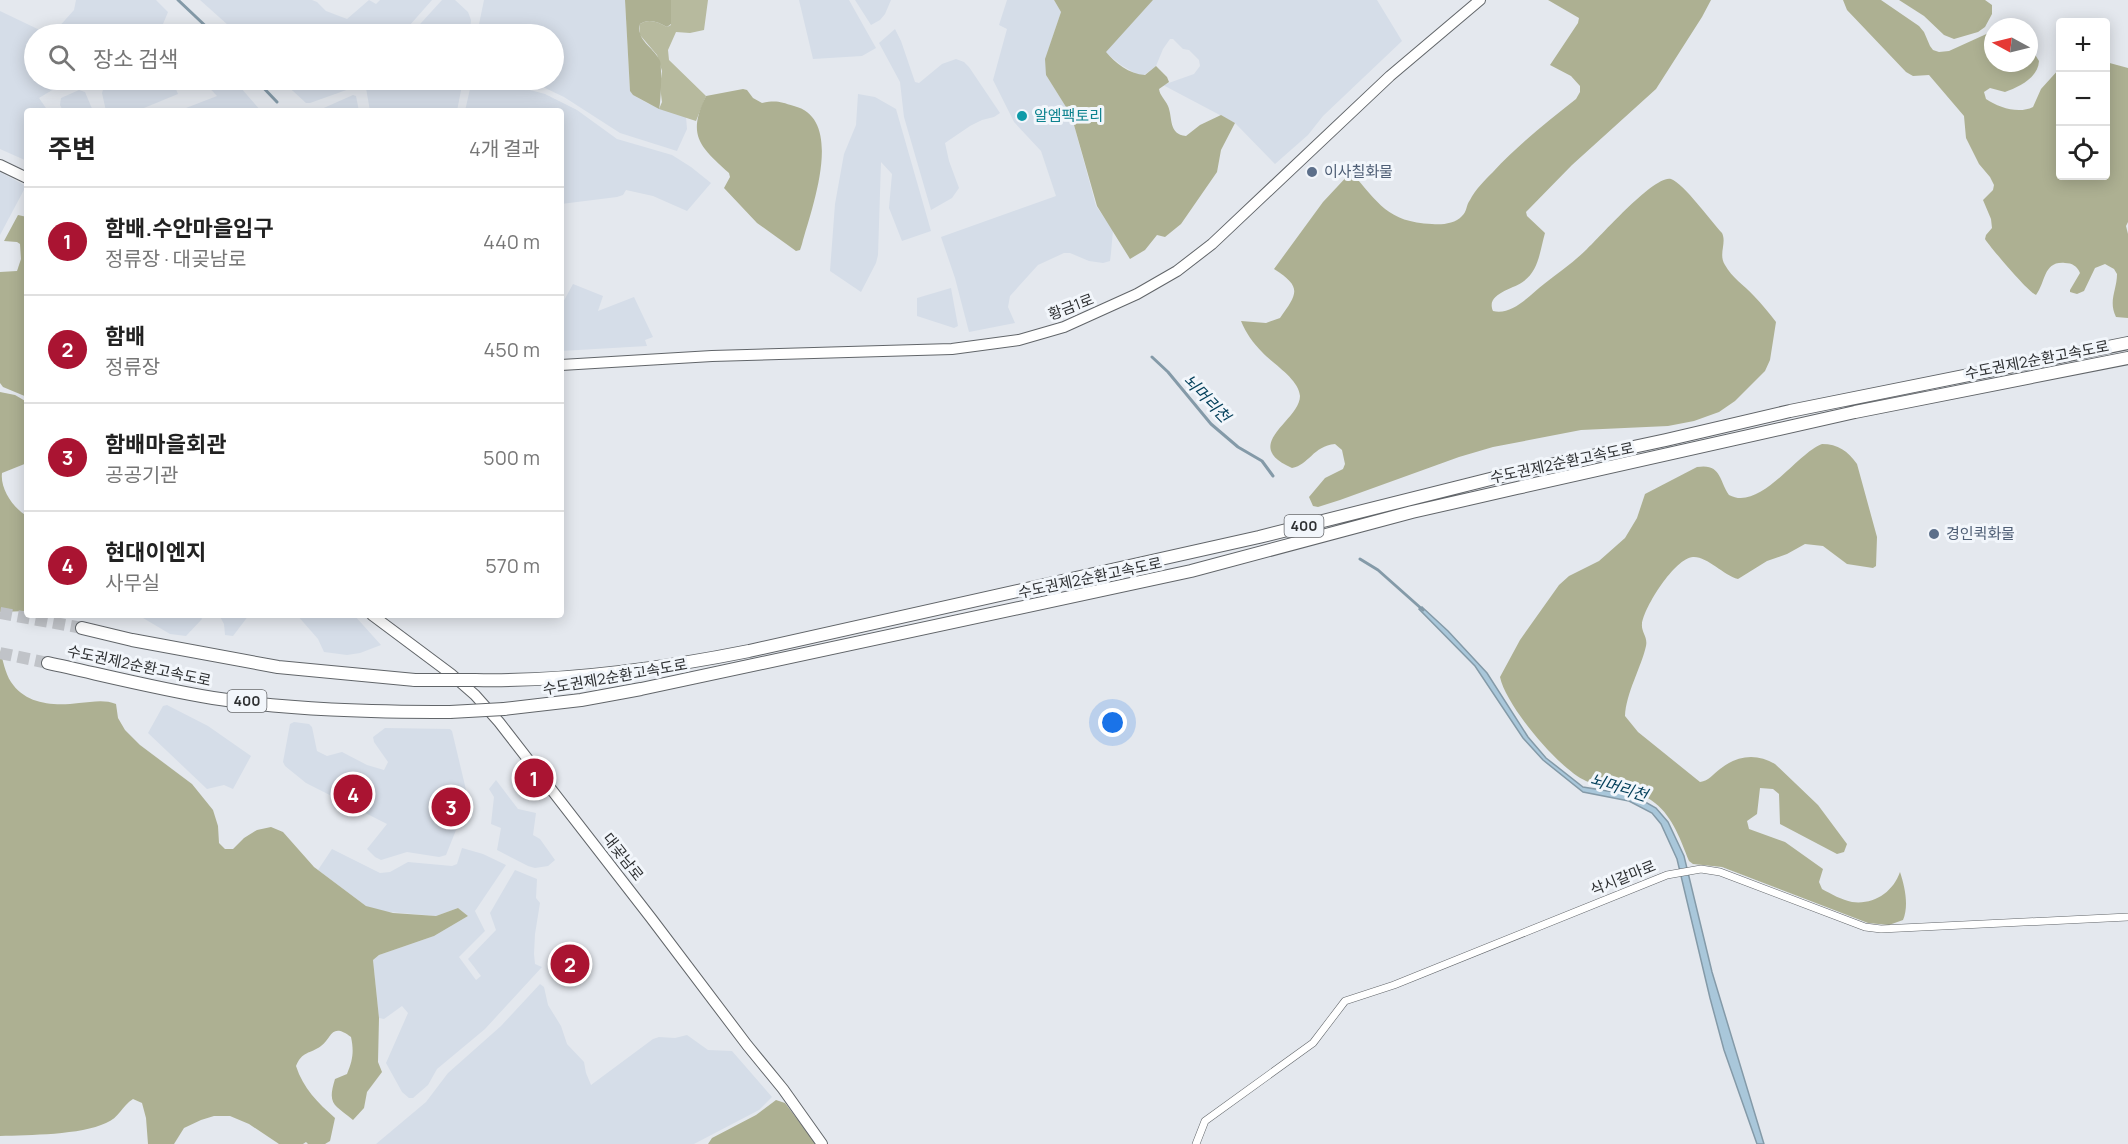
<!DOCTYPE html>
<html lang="ko">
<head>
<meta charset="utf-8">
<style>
  :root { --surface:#fff; --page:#f2f2f2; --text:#222; --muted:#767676; --line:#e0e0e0; --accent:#aa1432 }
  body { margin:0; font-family:Manrope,"Noto Sans KR",sans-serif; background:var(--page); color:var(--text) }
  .controls { position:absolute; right:18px; top:18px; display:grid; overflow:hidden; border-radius:6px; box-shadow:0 3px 15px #0003 }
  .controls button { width:54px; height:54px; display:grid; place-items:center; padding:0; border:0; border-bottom:2px solid var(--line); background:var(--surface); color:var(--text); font:30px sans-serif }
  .compass { position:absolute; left:1984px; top:18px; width:54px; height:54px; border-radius:50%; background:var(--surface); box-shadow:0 3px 15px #0003; rotate:277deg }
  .you { position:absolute; left:1113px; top:723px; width:21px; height:21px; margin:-15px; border:4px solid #fff; border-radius:50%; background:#1a73e8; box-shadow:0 0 0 9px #1a73e833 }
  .badge { display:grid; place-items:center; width:39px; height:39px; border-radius:50%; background:var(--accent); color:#fff; font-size:20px; font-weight:700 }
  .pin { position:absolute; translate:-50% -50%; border:3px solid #fff; box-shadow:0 2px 6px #0006 }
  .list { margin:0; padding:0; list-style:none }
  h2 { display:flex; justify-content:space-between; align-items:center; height:78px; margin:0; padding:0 24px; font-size:26px }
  h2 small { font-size:20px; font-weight:400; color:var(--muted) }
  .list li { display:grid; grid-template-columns:39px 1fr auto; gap:18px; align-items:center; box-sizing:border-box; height:108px; padding:0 24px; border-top:2px solid var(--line) }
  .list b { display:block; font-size:22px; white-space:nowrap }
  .list p { margin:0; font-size:20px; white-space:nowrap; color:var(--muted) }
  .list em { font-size:20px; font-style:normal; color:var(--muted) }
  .icon { flex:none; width:33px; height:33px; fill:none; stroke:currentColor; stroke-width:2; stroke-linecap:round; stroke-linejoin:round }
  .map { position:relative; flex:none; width:2128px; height:1144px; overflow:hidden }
  .search { position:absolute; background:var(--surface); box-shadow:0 3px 15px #0003; left:24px; top:24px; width:540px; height:66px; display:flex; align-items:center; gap:15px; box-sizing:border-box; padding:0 21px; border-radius:33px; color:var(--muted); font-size:22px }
  .panel { position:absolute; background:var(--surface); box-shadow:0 3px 15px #0003; left:24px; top:108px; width:540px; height:510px; border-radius:6px }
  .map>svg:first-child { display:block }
  .built { fill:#d5dde8 }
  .green { fill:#b7ba9e }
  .forest { fill:#adb092 }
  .water { fill:#a9c7da; stroke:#849aa8; stroke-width:1.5 }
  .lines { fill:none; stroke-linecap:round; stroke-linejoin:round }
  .stream { stroke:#849aa8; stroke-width:3 }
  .highway-tunnel { stroke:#c0c3c8; stroke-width:12; stroke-dasharray:12 6; stroke-linecap:butt }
  .street-casing { stroke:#616569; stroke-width:8 }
  .secondary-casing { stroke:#616569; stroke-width:12 }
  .highway-casing { stroke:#616569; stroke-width:14 }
  .street { stroke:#fff; stroke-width:7 }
  .secondary { stroke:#fff; stroke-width:10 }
  .highway { stroke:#fff; stroke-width:12 }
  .highway-bridge-casing { stroke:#616569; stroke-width:14; stroke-linecap:butt }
  .highway-bridge { stroke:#fff; stroke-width:12 }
  .culture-dot { fill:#0f9aa8; stroke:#f2f6fb; stroke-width:2 }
  .service-dot { fill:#5c6f8a; stroke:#f2f6fb; stroke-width:2 }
  .labels { text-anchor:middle; stroke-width:6; stroke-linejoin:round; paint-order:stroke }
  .shield { fill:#f2f6fb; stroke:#696b6e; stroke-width:1.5 }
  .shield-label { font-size:14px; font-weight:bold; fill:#2e3032 }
  .culture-label { font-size:15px; fill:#0d838f; stroke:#f2f6fb; text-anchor:start }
  .service-label { font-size:15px; fill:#4e5e75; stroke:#f2f6fb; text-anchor:start }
  .street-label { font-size:15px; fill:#2e3032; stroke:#f2f6fb }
  .water-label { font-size:16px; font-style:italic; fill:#04405b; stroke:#f2f6fb }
</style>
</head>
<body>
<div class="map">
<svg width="2128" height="1144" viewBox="0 0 2128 1144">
  <rect width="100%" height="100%" fill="#e4e8ee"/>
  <!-- built -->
  <path class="built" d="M76 0H156L168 12 163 24 149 29 152 34H63L57 29 74 10Z
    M200 0H312L317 2 326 11 347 19 369 0 376 4 380 0H432L402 34H238Z
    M442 0H455L468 12 471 20 470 34H411Z
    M484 0H625L630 91 633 95 647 103 686 117 687 129 677 151 620 133 564 97 543 87 517 80H554V34H477Z
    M799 0H849L876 48 862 56 813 59Z
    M855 0H891L885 14 880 20 871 25Z
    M1007 0H1054L1061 12 1048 51 1046 75 1066 107 1074 125 1096 206 1113 230 1111 253 1110 261 1103 263 1089 261 1070 253H1064L1038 265 1010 296 1008 307 1015 323 969 332 955 278 941 237 1056 196 1041 151 1014 122 993 80 1007 29 999 25Z
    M1153 0H1377L1402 41 1323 116 1308 135 1275 164 1235 123 1163 85 1194 74 1200 66 1199 60 1189 50 1183 49 1173 39H1170L1163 49 1156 66 1144 75H1138L1121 65 1105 52Z
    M0 11 48 34H34V80H69L39 98 48 111H27V161L0 149Z
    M895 29 901 41 915 82 919 83 942 64 956 59 964 62 969 67 1000 113 994 117 982 120 970 126 945 143 949 161 959 188 952 198 931 210 904 117 900 82 879 43Z
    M106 80H172L178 94 144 108V111H106L102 93Z
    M202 80H234L261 111H185L186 108 217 96Z
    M281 80H365L352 88 310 103H306Z
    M377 80H463L457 111H370L366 88Z
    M472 80H493L545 94 577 110 617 139 672 155 691 167 711 183 687 211 653 196 626 190 623 195 617 197 561 204V111H465Z
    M79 90 85 92 93 111H63L60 105 61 98Z
    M858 94 875 97 896 109 931 231 902 241 889 208 892 174 881 162 878 255 876 263 861 292 830 271 835 204 844 154 856 125Z
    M353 95 356 96 359 111H317Z
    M0 172 26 186 0 235Z
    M573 284 603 296 598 311 634 297 653 337 645 340 647 346 561 351V306Z
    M951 288 958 326 954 328 917 316V298Z
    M138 615H199L202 619 186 636 170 634Z
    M219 615H249L233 636 225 635 224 624Z
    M297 615H354L381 645 360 653 347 655 324 652 318 639Z
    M167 705 208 726 251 756 233 789 224 785 207 789 148 733 163 706Z
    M294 722 309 724 312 727 317 751 327 756 342 752 367 765 384 770 388 762 374 742 373 737 385 728 450 729 452 731 467 794 452 797 439 815 460 820 446 855 439 857 407 852 381 860 375 857 367 849 387 824 306 783 285 766 283 762 290 724Z
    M496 780 518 809 536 813 533 835 540 839 555 860 548 866 535 868 528 866 497 850 501 828 491 824 494 797 489 789Z
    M462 848 483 854 506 865 475 911 485 931 459 957 476 980 481 976 468 959 496 930 490 913 515 870 537 879 536 898 540 903 535 934 534 954 535 964 542 967 485 1029 437 1069 428 1085 413 1098H409L402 1092 386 1063 408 1013 402 1006 384 1019 379 1018 373 960 379 955 434 936 468 916 458 908 436 916 379 911 366 906 318 870 332 849 380 873 390 872 408 862 452 866 457 864Z
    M540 984 544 987 548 1005 561 1026 567 1044 584 1062 586 1073 591 1085 653 1039 659 1037 675 1038 687 1035 708 1050 732 1051 772 1097 759 1110 694 1144H376L426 1102 448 1073 501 1026Z"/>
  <!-- green -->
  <path class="green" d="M671 0H708L704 30 690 33 676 32 668 50 669 60 706 96 696 121 659 109 662 102 660 86 662 71 657 55 640 35V24C649 18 658 22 667 27L671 25Z"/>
  <!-- forest -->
  <path class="forest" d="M625 0H671V24L667 27C658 22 649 18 640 24 636 41 654 47 660 61 662 65 661 104 659 109L633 95 630 91Z
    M1054 0H1153L1106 52C1115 63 1129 74 1145 75L1156 66 1167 77 1169 82 1159 89C1160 96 1165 99 1168 106 1173 118 1168 134 1186 136L1200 125 1221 115 1235 123 1221 150 1217 172 1181 224 1165 237 1157 235 1145 250 1130 259 1097 206 1074 125 1066 107 1046 75 1045 59 1061 12Z
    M1548 0H1711L1702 17 1656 89 1572 165 1526 212 1527 216 1545 233C1540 250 1539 270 1524 281 1515 289 1485 293 1493 311 1512 316 1530 295 1544 284 1558 273 1574 262 1587 249 1600 237 1655 174 1671 179 1684 184 1711 221 1722 233 1727 243 1718 254 1725 265 1732 278 1744 285 1754 296 1762 304 1769 313 1776 322L1770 360 1765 371 1735 401 1719 412 1694 421 1668 426 1581 430 1493 447 1459 457 1340 500 1318 507 1313 506 1309 497 1325 478 1343 469 1345 464 1342 450 1335 444C1313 446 1309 465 1292 468 1239 445 1300 421 1300 396 1299 379 1273 364 1262 352 1253 343 1246 333 1241 321L1266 323 1280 318C1298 293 1302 287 1274 269L1323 202 1351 172C1379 203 1387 222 1432 224 1441 225 1455 224 1462 216 1467 212 1466 205 1470 200 1475 190 1485 180 1493 172 1518 145 1547 122 1576 99L1580 92V86L1571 76 1550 65 1578 23 1579 18Z
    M1843 0H1881L1919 26 1924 32 1930 46 1933 50 1939 52 1949 51 1993 31V63H2029V45L2039 61C2038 78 2019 87 2005 92L1990 88 1984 92 1986 99C1999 108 2019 114 2033 107L2041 89 2060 68V176H2106V62L2128 68V222L2126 226 2128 234V318L2116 317C2108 301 2117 290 2117 274L2114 269 2105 264 2095 268 2084 291 2077 294 2070 292V290L2080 273C2077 266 2072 263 2065 263 2043 261 2046 282 2036 295 2029 293 1990 247 1985 239L1986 235 1992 228 1991 219 1983 200 1993 190 1994 185 1990 177 1979 164 1966 138 1964 116 1929 75 1913 76 1906 72 1847 10Z
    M1899 0H1985L1992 5V14L1985 27 1978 32 1954 39 1944 35 1924 16Z
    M743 89 747 90 753 98 762 103C777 100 780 102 794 106 846 119 811 210 802 244L800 250 796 251 757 223 724 188 730 177 729 173C699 146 687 135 706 96Z
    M18 215 27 217V397L3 387 0 383V272L17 271 21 259 20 244 17 242 4 241Z
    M0 392 15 395 27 402V463L2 473C0 489 13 508 27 516V611L0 612Z
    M1822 444C1838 444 1848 451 1857 464L1877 537 1876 566 1873 568 1847 564 1823 546 1805 544 1787 554 1767 561 1738 579C1723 575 1707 556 1693 557 1675 558 1644 607 1642 624 1641 632 1648 637 1646 646 1641 668 1626 693 1625 716L1638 732 1700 782C1709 781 1713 774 1720 769 1737 755 1757 753 1775 764L1818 805 1847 844 1844 852 1837 854 1780 824 1779 794 1773 789 1760 788 1757 814 1747 821 1749 829 1785 842 1823 869 1819 882 1822 889C1831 894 1842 900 1852 902 1874 905 1893 892 1900 872 1905 887 1909 906 1903 920L1889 925 1868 923 1722 867 1693 864 1689 861C1681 841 1673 817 1655 803 1634 786 1608 791 1586 781 1559 769 1506 706 1500 677L1520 640 1559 585 1569 576 1599 561 1625 538 1637 518 1645 494 1697 467C1721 463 1719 480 1729 495 1760 512 1797 453 1822 444Z
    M0 650C3 660 5 673 11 682 26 705 55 706 79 703 92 702 104 699 116 704L118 718 125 730 140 745 192 784 213 810 218 826 219 843 225 849H233L244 838 257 830 271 827 283 832 314 867 366 906 393 913 436 916 458 908 468 916 434 936 379 955 373 960 379 1018 378 1062 382 1072 367 1092 364 1108 353 1120C334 1104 327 1105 335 1079L347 1074C353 1060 354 1051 351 1037 331 1022 332 1038 321 1046 310 1054 302 1051 296 1066 303 1088 318 1103 335 1118L330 1141 325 1144H308L306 1142 303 1144H279L249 1124 230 1116H214L201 1120 184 1128 174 1144H148L146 1118 142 1103 133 1099C122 1106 119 1118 106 1123 81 1135 29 1135 0 1136Z
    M776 1100 785 1103 816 1144H708L712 1138 756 1115Z"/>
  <!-- water -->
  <path class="water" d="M1422 607 1448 631 1487 673 1528 737 1546 758 1583 787 1633 795 1656 808 1668 822 1684 856 1712 972 1764 1144H1757L1724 1050 1710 998 1677 859 1661 824 1652 813 1629 801 1583 792 1543 760 1523 738 1475 666 1419 609Z"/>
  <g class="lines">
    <!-- stream -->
    <path class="stream" d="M178 0 214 34
      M256 80 277 102
      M1152 357 1168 372 1211 424 1238 447 1262 461 1273 476
      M1360 559 1378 570 1423 610"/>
    <!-- highway-tunnel -->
    <path class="highway-tunnel" d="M0 613 82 628
      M0 653 48 663"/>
    <!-- street casing -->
    <g class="street-casing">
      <path id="street" d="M1196 1144 1205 1121 1313 1043 1345 1001 1394 985 1667 875 1701 869 1720 872 1865 927 1881 929 2128 917"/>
    </g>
    <!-- secondary casing -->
    <g class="secondary-casing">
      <path id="secondary" d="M0 165 27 178
        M561 365 712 356 952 349 1019 340 1064 327 1137 294 1177 271 1212 244 1390 76 1480 0
        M372 615 451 674 475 695 499 722 651 918 747 1045 783 1089 822 1144"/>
    </g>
    <!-- highway casing -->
    <g class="highway-casing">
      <path id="highway" d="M82 628 132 640 278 667 415 680
        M48 663C103 675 158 689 213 698 291 710 372 712 450 712
        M475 680C567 682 659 669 749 651L1259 537 1526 470 1666 440 1790 411 2128 343
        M504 709 581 700 641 689 1191 571 1412 512 1517 488 1855 412 2128 358"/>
    </g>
    <!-- street -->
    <use href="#street" class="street"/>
    <!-- secondary -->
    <use href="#secondary" class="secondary"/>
    <!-- highway -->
    <use href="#highway" class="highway"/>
    <!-- highway-bridge casing -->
    <g class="highway-bridge-casing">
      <path id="highway-bridge" d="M415 680H475
        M450 712 504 709"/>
    </g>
    <!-- highway-bridge -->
    <use href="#highway-bridge" class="highway-bridge"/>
  </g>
  <!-- markers -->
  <circle class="culture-dot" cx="1022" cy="116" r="6"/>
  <g class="service-dot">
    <circle cx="1312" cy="172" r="6"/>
    <circle cx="1934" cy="534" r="6"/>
  </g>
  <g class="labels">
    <!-- shield labels -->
    <g class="shield">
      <rect x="1284.5" y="515" width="39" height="22" rx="4.5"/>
      <rect x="227.5" y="690" width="39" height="22" rx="4.5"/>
    </g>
    <g class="shield-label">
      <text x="1304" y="531">400</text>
      <text x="247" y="706">400</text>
    </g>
    <!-- culture labels -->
    <g class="culture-label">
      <text x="1034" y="121">알엠팩토리</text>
    </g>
    <!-- service labels -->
    <g class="service-label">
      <text x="1324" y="177">이사칠화물</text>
      <text x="1946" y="539">경인퀵화물</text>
    </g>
    <!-- street labels -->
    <g class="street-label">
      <text transform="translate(1071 307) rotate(-21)" y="5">황금1로</text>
      <text transform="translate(2037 360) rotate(-11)" y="5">수도권제2순환고속도로</text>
      <text transform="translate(1562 463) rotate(-12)" y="5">수도권제2순환고속도로</text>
      <text transform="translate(1090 578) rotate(-12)" y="5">수도권제2순환고속도로</text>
      <text transform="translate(139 666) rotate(12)" y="5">수도권제2순환고속도로</text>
      <text transform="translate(615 677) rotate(-10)" y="5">수도권제2순환고속도로</text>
      <text transform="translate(623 857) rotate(52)" y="5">대곶남로</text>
      <text transform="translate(1623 878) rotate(-22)" y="5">삭시갈마로</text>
    </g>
    <!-- water labels -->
    <g class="water-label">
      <text transform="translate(1207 398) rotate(46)" y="6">뇌머리천</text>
      <text transform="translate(1619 787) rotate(17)" y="6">뇌머리천</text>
    </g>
  </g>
</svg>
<div class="controls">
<button>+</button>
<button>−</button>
<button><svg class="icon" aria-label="locate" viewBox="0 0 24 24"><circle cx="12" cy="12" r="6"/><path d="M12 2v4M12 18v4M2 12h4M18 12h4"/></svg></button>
</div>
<svg class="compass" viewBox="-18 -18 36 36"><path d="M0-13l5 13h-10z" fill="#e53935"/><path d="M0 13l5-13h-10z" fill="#767676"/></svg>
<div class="you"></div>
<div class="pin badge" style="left:534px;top:778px">1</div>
<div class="pin badge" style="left:570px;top:964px">2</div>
<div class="pin badge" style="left:451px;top:807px">3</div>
<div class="pin badge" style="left:353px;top:794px">4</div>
<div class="search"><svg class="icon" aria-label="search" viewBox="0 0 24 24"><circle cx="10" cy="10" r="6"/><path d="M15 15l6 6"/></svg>장소 검색</div>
<section class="panel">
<h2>주변<small>4개 결과</small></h2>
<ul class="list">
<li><span class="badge">1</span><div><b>함배.수안마을입구</b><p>정류장 · 대곶남로</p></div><em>440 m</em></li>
<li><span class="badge">2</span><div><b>함배</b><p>정류장</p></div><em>450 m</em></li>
<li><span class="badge">3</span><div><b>함배마을회관</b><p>공공기관</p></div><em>500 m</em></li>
<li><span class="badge">4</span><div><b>현대이엔지</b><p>사무실</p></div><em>570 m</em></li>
</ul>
</section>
</div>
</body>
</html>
